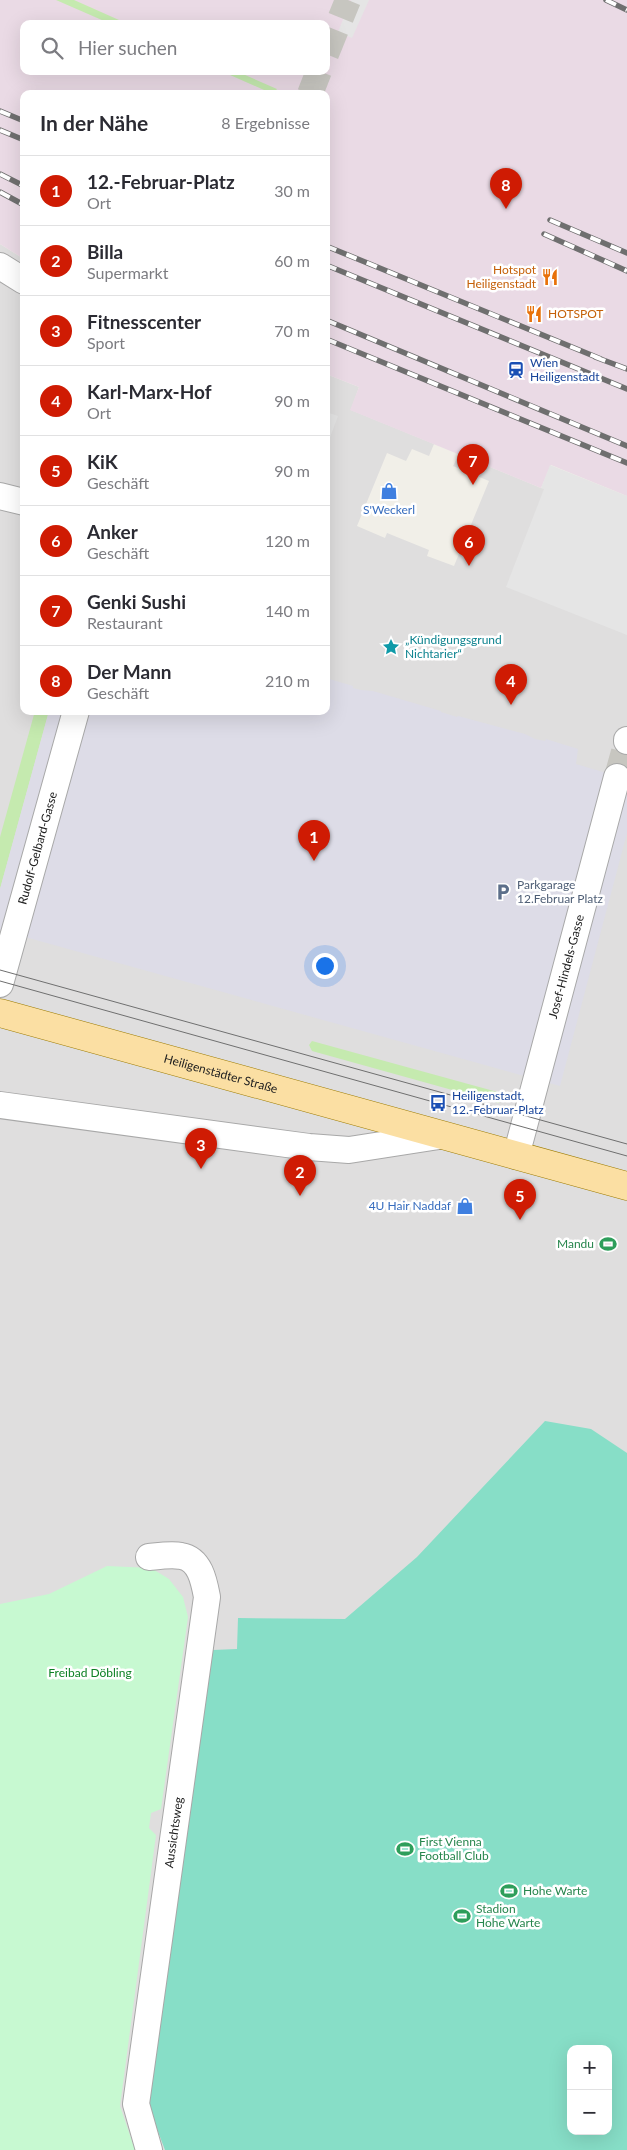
<!DOCTYPE html>
<html lang="de">
<head>
<meta charset="utf-8">
<style>
  :root { --surface:#fff; --page:#f2f2f3; --text:#2b2b33; --muted:#7c7c81; --line:#e1e1e2; --accent:#cf1b03 }
  body { margin:0; font-family:Lato,sans-serif; background:var(--page); color:var(--text) }
  .controls { position:absolute; right:15px; bottom:15px; display:grid; overflow:hidden; border-radius:10px; box-shadow:0 5px 20px #0002 }
  .controls button { width:45px; height:45px; display:grid; place-items:center; padding:0; border:0; border-bottom:1px solid var(--line); background:var(--surface); color:var(--text); font:25px sans-serif }
  .you { position:absolute; left:324px; top:965px; width:18px; height:18px; margin:-12px; border:4px solid #fff; border-radius:50%; background:#1a73e8; box-shadow:0 0 0 8px #1a73e833 }
  .badge { display:grid; place-items:center; width:32px; height:32px; border-radius:50%; background:var(--accent); color:#fff; font-size:16px; font-weight:700 }
  .pin { position:absolute; translate:-50% -41px; filter:drop-shadow(0 1px 2px #0008) }
  .pin::after { content:''; position:absolute; top:26px; width:18px; height:15px; background:inherit; clip-path:polygon(0 0,100% 0,50% 100%) }
  .list { margin:0; padding:0; list-style:none }
  h2 { display:flex; justify-content:space-between; align-items:center; height:65px; margin:0; padding:0 20px; font-size:21px }
  h2 small { font-size:16px; font-weight:400; color:var(--muted) }
  .list li { display:grid; grid-template-columns:32px 1fr auto; gap:15px; align-items:center; box-sizing:border-box; height:70px; padding:0 20px; border-top:1px solid var(--line) }
  .list b { display:block; font-size:19px; white-space:nowrap }
  .list p { margin:0; font-size:16px; white-space:nowrap; color:var(--muted) }
  .list em { font-size:16px; font-style:normal; color:var(--muted) }
  .icon { flex:none; width:28px; height:28px; fill:none; stroke:currentColor; stroke-width:2; stroke-linecap:round; stroke-linejoin:round }
  .map { position:relative; flex:none; width:627px; height:2150px; overflow:hidden }
  .search { position:absolute; background:var(--surface); box-shadow:0 5px 20px #0002; left:20px; top:20px; width:310px; height:55px; display:flex; align-items:center; gap:12px; box-sizing:border-box; padding:0 18px; border-radius:10px; color:var(--muted); font-size:19px }
  .panel { position:absolute; background:var(--surface); box-shadow:0 5px 20px #0002; left:20px; top:90px; width:310px; height:625px; border-radius:10px }
  .map>svg:first-child { display:block }
  .residential { fill:#dfdede; fill-rule:evenodd }
  .industrial { fill:#eadae5; fill-rule:evenodd }
  .grass { fill:#c5eaaf }
  .park { fill:#c7f9d1 }
  .pitch { fill:#87dec7; fill-rule:evenodd }
  .parking { fill:#e5e5e5 }
  .plaza { fill:#dddce7 }
  .lines { fill:none; stroke-linecap:round; stroke-linejoin:round }
  .minor-tunnel { stroke:#c7c6c0; stroke-width:26; stroke-dasharray:26 13; stroke-linecap:butt }
  .minor-casing { stroke:#a8a8a8; stroke-width:28 }
  .major-casing { stroke:#9c7b02; stroke-width:29 }
  .minor { stroke:#fff; stroke-width:26 }
  .major { stroke:#fbdfa3; stroke-width:28 }
  .tram { stroke:#6f6f6f; stroke-width:1 }
  .rail-casing { stroke:#6f6f6f; stroke-width:5.5 }
  .rail { stroke:#fff; stroke-width:4; stroke-dasharray:11; stroke-linecap:butt }
  .labels { text-anchor:middle; stroke-width:5; stroke-linejoin:round; paint-order:stroke }
  .food-label { font-size:12px; fill:#c56008; stroke:#fff; text-anchor:end }
  .transit-label { font-size:12px; fill:#164399; stroke:#fff; text-anchor:start }
  .shop-label { font-size:12px; fill:#366cbe; stroke:#fff }
  .culture-label { font-size:12px; fill:#0d838f; stroke:#fff; text-anchor:start }
  .street-label { font-size:12px; fill:#212121; stroke:#fff }
  .service-label { font-size:12px; fill:#4e5e75; stroke:#fff; text-anchor:start }
  .leisure-label { font-size:12px; fill:#27864d; stroke:#fff; text-anchor:start }
  .park-label { font-size:12px; fill:#0d8124; stroke:#fff }
</style>
</head>
<body>
<div class="map">
<svg width="627" height="2150" viewBox="0 0 627 2150">
  <rect width="100%" height="100%" fill="#f1efe8"/>
  <!-- residential -->
  <path class="residential" d="M0 244 24 259V711H326V374L359 387 351 410 434 444 429 456 412 449 406 461 387 453 357 526 385 538 387 533 429 550 427 556 454 566 489 481 453 466 459 454 541 488 627 496V2150H0ZM571 2049H608V2131H571Z"/>
  <!-- industrial -->
  <path class="industrial" d="M0 0H627V496L551 465 541 488 350 410 359 387 326 374V94H24V259L0 244ZM24 24H326V71H24Z"/>
  <!-- grass -->
  <path class="grass" d="M56 0H74L128 24H111Z
    M221 71H236L277 89 273 94Z
    M35 711H49L0 889V837Z
    M312 1041 501 1093 499 1103 312 1051 309 1045Z"/>
  <!-- park -->
  <path class="park" d="M107 1566 151 1568 169 1579 183 1597 188 1617 161 1809 151 1813 149 1828 156 1835 120 2106 135 2150H0V1604L49 1594Z"/>
  <!-- pitch -->
  <path class="pitch" d="M545 1421 591 1429 627 1453V2150H165L146 2100 213 1650 237 1649 238 1618 345 1619 417 1557ZM571 2049H608V2131H571Z"/>
  <!-- parking -->
  <path class="parking" d="M351 0H369L352 38 338 32Z
    M326 412 338 416 326 448Z
    M550 465 627 496V635L506 587 544 489 541 488Z"/>
  <!-- plaza -->
  <path class="plaza" d="M326 678 353 686V688L361 690 373 691 441 711V712L457 717 458 716 525 734 535 739 545 741 546 739 578 749 576 764 627 779V833L560 1086 0 930V889L49 711H326Z"/>
  <g class="lines">
    <!-- minor-tunnel -->
    <path class="minor-tunnel" d="M326 54 348 0
      M310 94 319 71
      M617 777 627 741"/>
    <!-- minor casing -->
    <g class="minor-casing">
      <g id="minor">
        <path d="M0 266 24 281"/>
        <path d="M0 496 24 502"/>
        <path d="M627 741V740"/>
        <path id="s1" d="M0 984 76 711"/>
        <path d="M0 1105 309 1147 349 1150 439 1136"/>
        <path id="s2" d="M516 1156 617 777"/>
        <path id="s3" d="M149 2150 136 2104 207 1597C204 1581 200 1559 181 1556 172 1554 159 1556 149 1557"/>
      </g>
    </g>
    <!-- major casing -->
    <g class="major-casing">
      <g id="major">
        <path id="s4" d="M0 1013 627 1186"/>
      </g>
    </g>
    <!-- minor -->
    <use href="#minor" class="minor"/>
    <!-- major -->
    <use href="#major" class="major"/>
    <!-- tram -->
    <path class="tram" d="M0 970 627 1144
      M0 981 627 1156"/>
    <!-- rail casing -->
    <g class="rail-casing">
      <path id="rail" d="M606 0 627 10
        M0 111 24 121
        M0 130 24 140
        M0 174 24 186
        M0 192 24 205
        M550 220 627 253
        M544 234 627 271
        M326 246 601 359
        M326 265 627 389
        M326 320 627 446
        M326 339 627 463
        M595 357 627 369"/>
    </g>
    <!-- rail -->
    <use href="#rail" class="rail"/>
  </g>
  <!-- icons -->
  <defs>
    <g id="restaurant-bare" transform="scale(1.35)"><path d="M-5-6h1v4h1v-4h1v4h1v-4h1v5L-1.5 .5V6h-2V.5L-5-1ZM5-6V6H3V1.5H1.5Q1.5-4 5-6Z" fill="#e8710a" stroke="#fff" stroke-width="2.5" paint-order="stroke"/></g>
    <g id="station-bare" transform="scale(1.35)"><path d="M-3-6H3Q5-6 5-4V2Q5 4 3 4L4.5 6H3L1.5 4h-3L-3 6H-4.5L-3 4Q-5 4-5 2V-4Q-5-6-3-6ZM-3.5-4v3h7v-3ZM-3.5 1v1.5H-2V1ZM2 1v1.5H3.5V1Z" fill="#1a4fb4" stroke="#fff" stroke-width="2.5" paint-order="stroke"/></g>
    <g id="shop-bare" transform="scale(1.35)"><path d="M-5-2.5h2.3a2.7 3.5 0 0 1 5.4 0H5L5.5 6h-11ZM-1.5-2.5h3a1.5 2.3 0 0 0-3 0Z" fill="#3f7fe0" stroke="#fff" stroke-width="2.5" paint-order="stroke"/></g>
    <g id="sight-bare" transform="scale(1.35)"><path d="M0-6L1.8-2.2L6-1.7L2.9 1.2L3.7 5.4L0 3.3L-3.7 5.4L-2.9 1.2L-6-1.7L-1.8-2.2Z" fill="#0f9aa8" stroke="#fff" stroke-width="2.5" paint-order="stroke"/></g>
    <g id="parking-bare" transform="scale(1.35)"><path d="M-3.5-5.5H1a3.5 3.5 0 0 1 0 7H-1V5.5H-3.5ZM-1-3.4V-.6H.8a1.4 1.4 0 0 0 0-2.8Z" fill="#5c6f8a" stroke="#fff" stroke-width="2.5" paint-order="stroke"/></g>
    <g id="bus-bare" transform="scale(1.35)"><path d="M-5-6H5V4H4V6H2V4H-2V6H-4V4H-5ZM-3.5-4V0h7V-4ZM-3.5 1.2v1.5H-2V1.2ZM2 1.2v1.5H3.5V1.2Z" fill="#1a4fb4" stroke="#fff" stroke-width="2.5" paint-order="stroke"/></g>
    <g id="stadium-bare" transform="scale(1.35)"><path d="M0-5a6.5 5 0 1 0 0 10a6.5 5 0 1 0 0-10ZM-3.5-1.8h7v3.6h-7Z" fill="#2e9e5b" stroke="#fff" stroke-width="2.5" paint-order="stroke"/></g>
  </defs>
  <g fill-rule="evenodd">
    <use href="#restaurant-bare" x="550" y="277"/>
    <use href="#restaurant-bare" x="534" y="314"/>
    <use href="#station-bare" x="516" y="370"/>
    <use href="#shop-bare" x="389" y="491"/>
    <use href="#sight-bare" x="391" y="647"/>
    <use href="#parking-bare" x="503" y="892"/>
    <use href="#bus-bare" x="438" y="1103"/>
    <use href="#shop-bare" x="465" y="1206"/>
    <use href="#stadium-bare" x="608" y="1244"/>
    <use href="#stadium-bare" x="405" y="1849"/>
    <use href="#stadium-bare" x="509" y="1891"/>
    <use href="#stadium-bare" x="462" y="1916"/>
  </g>
  <g class="labels">
    <!-- food labels -->
    <g class="food-label">
      <text x="536" y="274">Hotspot<tspan x="536" dy="14">Heiligenstadt</tspan></text>
      <text x="548" y="318" text-anchor="start">HOTSPOT</text>
    </g>
    <!-- transit labels -->
    <g class="transit-label">
      <text x="530" y="367">Wien<tspan x="530" dy="14">Heiligenstadt</tspan></text>
      <text x="452" y="1100">Heiligenstadt,<tspan x="452" dy="14">12.-Februar-Platz</tspan></text>
    </g>
    <!-- shop labels -->
    <g class="shop-label">
      <text x="389" y="514">S'Weckerl</text>
      <text x="451" y="1210" text-anchor="end">4U Hair Naddaf</text>
    </g>
    <!-- culture labels -->
    <g class="culture-label">
      <text x="405" y="644">„Kündigungsgrund<tspan x="405" dy="14">Nichtarier“</tspan></text>
    </g>
    <!-- street labels -->
    <g class="street-label">
      <text dy="4" stroke="none"><textPath href="#s1" startOffset="141">Rudolf-Gelbard-Gasse</textPath></text>
      <text dy="4" stroke="none"><textPath href="#s2" startOffset="196">Josef-Hindels-Gasse</textPath></text>
      <text dy="4" stroke="none"><textPath href="#s4" startOffset="229">Heiligenstädter Straße</textPath></text>
      <text dy="4" stroke="none"><textPath href="#s3" startOffset="322">Aussichtsweg</textPath></text>
    </g>
    <!-- service labels -->
    <g class="service-label">
      <text x="517" y="889">Parkgarage<tspan x="517" dy="14">12.Februar Platz</tspan></text>
    </g>
    <!-- leisure labels -->
    <g class="leisure-label">
      <text x="594" y="1248" text-anchor="end">Mandu</text>
      <text x="419" y="1846">First Vienna<tspan x="419" dy="14">Football Club</tspan></text>
      <text x="523" y="1895">Hohe Warte</text>
      <text x="476" y="1913">Stadion<tspan x="476" dy="14">Hohe Warte</tspan></text>
    </g>
    <!-- park labels -->
    <g class="park-label">
      <text x="90" y="1677">Freibad Döbling</text>
    </g>
  </g>
</svg>
<div class="controls">
<button>+</button>
<button>−</button>
</div>
<div class="you"></div>
<div class="pin badge" style="left:314px;top:861px">1</div>
<div class="pin badge" style="left:300px;top:1196px">2</div>
<div class="pin badge" style="left:201px;top:1169px">3</div>
<div class="pin badge" style="left:511px;top:705px">4</div>
<div class="pin badge" style="left:520px;top:1220px">5</div>
<div class="pin badge" style="left:469px;top:566px">6</div>
<div class="pin badge" style="left:473px;top:485px">7</div>
<div class="pin badge" style="left:506px;top:209px">8</div>
<div class="search"><svg class="icon" aria-label="search" viewBox="0 0 24 24"><circle cx="10" cy="10" r="6"/><path d="M15 15l6 6"/></svg>Hier suchen</div>
<section class="panel">
<h2>In der Nähe<small>8 Ergebnisse</small></h2>
<ul class="list">
<li><span class="badge">1</span><div><b>12.-Februar-Platz</b><p>Ort</p></div><em>30 m</em></li>
<li><span class="badge">2</span><div><b>Billa</b><p>Supermarkt</p></div><em>60 m</em></li>
<li><span class="badge">3</span><div><b>Fitnesscenter</b><p>Sport</p></div><em>70 m</em></li>
<li><span class="badge">4</span><div><b>Karl-Marx-Hof</b><p>Ort</p></div><em>90 m</em></li>
<li><span class="badge">5</span><div><b>KiK</b><p>Geschäft</p></div><em>90 m</em></li>
<li><span class="badge">6</span><div><b>Anker</b><p>Geschäft</p></div><em>120 m</em></li>
<li><span class="badge">7</span><div><b>Genki Sushi</b><p>Restaurant</p></div><em>140 m</em></li>
<li><span class="badge">8</span><div><b>Der Mann</b><p>Geschäft</p></div><em>210 m</em></li>
</ul>
</section>
</div>
</body>
</html>
